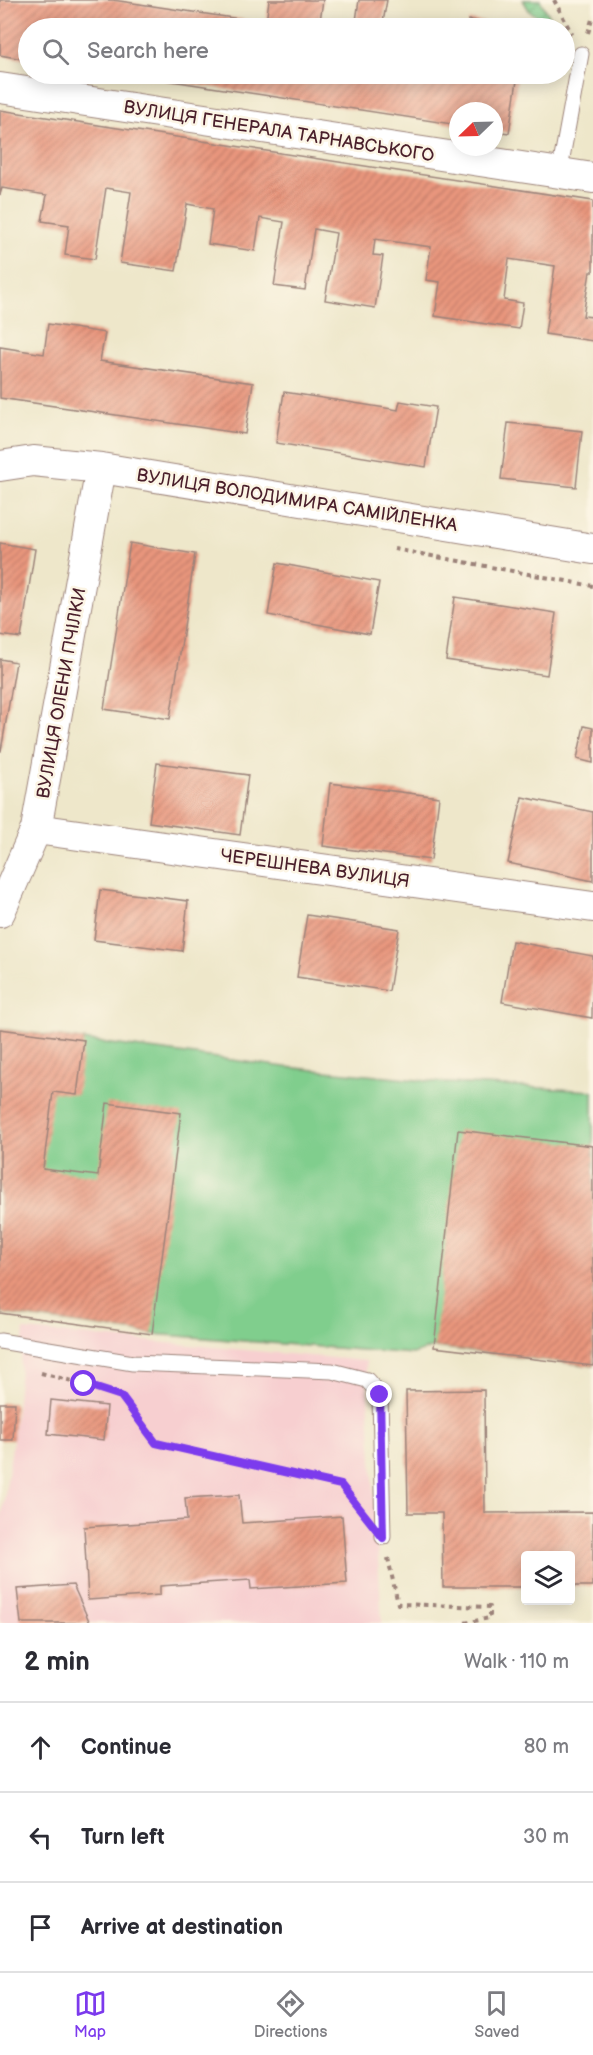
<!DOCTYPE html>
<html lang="en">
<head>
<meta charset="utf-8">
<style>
  :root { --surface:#fff; --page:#f7f7f7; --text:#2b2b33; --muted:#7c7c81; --line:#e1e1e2; --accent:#7c3aed }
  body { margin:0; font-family:"Balsamiq Sans",sans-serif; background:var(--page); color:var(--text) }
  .controls { position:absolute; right:18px; bottom:18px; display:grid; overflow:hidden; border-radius:6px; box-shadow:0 3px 15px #0003 }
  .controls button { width:54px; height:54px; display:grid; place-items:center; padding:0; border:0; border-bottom:2px solid var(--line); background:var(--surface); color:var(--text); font:30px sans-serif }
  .compass { position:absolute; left:449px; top:102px; width:54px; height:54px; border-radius:50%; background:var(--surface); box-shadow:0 3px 15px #0003; rotate:247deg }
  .stop { position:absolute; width:18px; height:18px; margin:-14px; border:4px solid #7c3aed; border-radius:50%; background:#fff }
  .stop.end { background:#7c3aed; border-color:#fff; box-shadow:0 2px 6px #0008 }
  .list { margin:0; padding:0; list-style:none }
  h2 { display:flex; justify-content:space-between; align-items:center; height:78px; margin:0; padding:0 24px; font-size:26px }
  h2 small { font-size:20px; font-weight:400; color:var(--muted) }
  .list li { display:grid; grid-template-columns:39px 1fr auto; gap:18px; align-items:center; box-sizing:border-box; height:90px; padding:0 24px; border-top:2px solid var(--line) }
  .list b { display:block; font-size:22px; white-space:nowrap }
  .list em { font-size:20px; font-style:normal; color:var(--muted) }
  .icon { flex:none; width:33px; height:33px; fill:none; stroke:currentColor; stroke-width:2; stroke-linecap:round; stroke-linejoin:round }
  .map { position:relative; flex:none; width:593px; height:1623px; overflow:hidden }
  .search { position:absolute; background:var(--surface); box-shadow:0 3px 15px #0003; left:18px; right:18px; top:18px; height:66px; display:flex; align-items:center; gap:15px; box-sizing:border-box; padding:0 21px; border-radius:33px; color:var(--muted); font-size:22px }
  .sheet { height:348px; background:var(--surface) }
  nav { display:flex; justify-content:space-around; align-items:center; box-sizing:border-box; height:84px; border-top:2px solid var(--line); background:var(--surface); font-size:16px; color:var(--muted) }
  nav a { display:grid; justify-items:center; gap:3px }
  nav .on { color:var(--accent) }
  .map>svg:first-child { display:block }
  .built { fill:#f7cfd0 }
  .green { fill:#80ce8d; stroke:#65765c; stroke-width:1.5 }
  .garden { fill:url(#garden-furrows); stroke:#65765c; stroke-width:1.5 }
  .building { fill:url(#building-hatch) }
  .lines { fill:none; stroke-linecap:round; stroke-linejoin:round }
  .service-casing { stroke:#9c837a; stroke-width:17 }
  .minor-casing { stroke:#9c837a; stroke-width:32 }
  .path { stroke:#9c837a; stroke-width:4; stroke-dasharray:4.5 4.5; stroke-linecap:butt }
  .service { stroke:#fff; stroke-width:15 }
  .minor { stroke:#fff; stroke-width:30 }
  .route { stroke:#7c3aed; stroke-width:8 }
  .labels { text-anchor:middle; stroke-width:5; stroke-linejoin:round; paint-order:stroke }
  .street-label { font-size:18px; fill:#4a1f2b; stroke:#fcf5e5 }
</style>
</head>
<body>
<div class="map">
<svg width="593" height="1623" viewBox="0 0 593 1623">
  <defs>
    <pattern id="garden-furrows" width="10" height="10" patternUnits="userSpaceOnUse" patternTransform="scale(1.5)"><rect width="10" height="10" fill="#80ce8d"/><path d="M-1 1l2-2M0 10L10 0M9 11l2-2" fill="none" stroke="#70b07a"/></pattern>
    <pattern id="building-hatch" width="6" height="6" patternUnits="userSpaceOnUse" patternTransform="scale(1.5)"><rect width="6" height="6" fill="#e9967d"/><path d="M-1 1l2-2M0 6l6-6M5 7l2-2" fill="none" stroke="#bf7a67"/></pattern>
  </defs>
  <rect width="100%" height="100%" fill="#fcf5e5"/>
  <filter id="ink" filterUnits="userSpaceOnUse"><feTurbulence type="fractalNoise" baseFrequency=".0167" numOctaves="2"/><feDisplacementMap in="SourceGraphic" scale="12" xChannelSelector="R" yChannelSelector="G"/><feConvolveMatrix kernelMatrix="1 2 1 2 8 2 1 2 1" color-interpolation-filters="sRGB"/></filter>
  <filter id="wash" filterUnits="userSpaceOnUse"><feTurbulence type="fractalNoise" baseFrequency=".008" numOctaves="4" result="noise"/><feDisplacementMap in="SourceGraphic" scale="24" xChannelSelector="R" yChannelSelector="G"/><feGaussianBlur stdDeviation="1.35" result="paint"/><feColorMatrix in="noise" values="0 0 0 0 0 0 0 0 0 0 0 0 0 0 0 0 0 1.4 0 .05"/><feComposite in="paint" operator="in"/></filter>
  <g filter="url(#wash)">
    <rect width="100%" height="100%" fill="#eee7ca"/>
    <!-- built -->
    <path class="built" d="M24 1330 366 1361 382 1623H0V1528L13 1440Z"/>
    <!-- green -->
    <path class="green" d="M0 1029 285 1067 448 1083 593 1091V1366L434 1347 413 1354 152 1334 0 1313Z"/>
    <!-- garden -->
    <path class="garden" d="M523 0H540L554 24 530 12Z"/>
    <g id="blocks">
      <!-- building -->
      <path class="building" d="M0 0H113L266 23 269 0H323L319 28H28V60L0 55Z
        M359 0H387L382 28H355Z
        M469 20 517 27V28H468Z
        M126 74H518L509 133 494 131V111H458V125Z
        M0 110 593 201V272H590L583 316 593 317V341L545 334 555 266 509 259 504 300 523 303 519 329 435 316 440 282 426 280 431 247 375 239 373 255 383 256 375 308 325 300 336 233 314 229 305 290 274 286 284 222 260 218 255 251 208 244 213 209 187 204 176 271 120 263 131 192 106 188 95 259 65 255 69 225 42 221 47 195 2 188 0 195Z
        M48 324 105 333 100 361 253 383 245 434 0 398V347L44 354Z
        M284 392 398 410 400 401 436 407 426 467 276 443Z
        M508 423 582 431 576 487 501 479Z
        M0 543 35 549 21 638 0 635Z
        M130 543 195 554 170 719 104 709Z
        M277 563 379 582 370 634 268 615Z
        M455 597 556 613 547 675 446 660Z
        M0 659 16 662 1 751H0Z
        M584 726 593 728V763L577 759Z
        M157 763 248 775 240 835 149 822Z
        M330 783 439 797 431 860 323 846Z
        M522 797 593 812V881L508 863Z
        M100 890 188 901 182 951 94 940Z
        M307 915 399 929 389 991 297 977Z
        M512 941 593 956 592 1018 502 1002Z
        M0 1029 84 1040 77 1095 53 1092 43 1169 98 1176 107 1103 181 1113 152 1334 0 1313Z
        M458 1130 593 1146V1366L434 1347Z
        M484 1390 485 1513 593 1512V1586H570V1556H525V1587H443L442 1513H408L406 1391Z
        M51 1400 107 1406 104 1440 48 1434Z
        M0 1403H15L13 1440H0Z
        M239 1495 242 1523 342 1516 347 1583 251 1589 250 1580 160 1586V1595L88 1600 84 1527 187 1520 185 1498Z
        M73 1585 90 1623H21L17 1589Z"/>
    </g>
  </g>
  <g filter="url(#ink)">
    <use href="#blocks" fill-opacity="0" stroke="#9c837a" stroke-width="1.5"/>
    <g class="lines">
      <!-- service casing -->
      <g class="service-casing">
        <path id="service" d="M559 174 581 54
          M0 1341 133 1363 332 1371 367 1380 380 1395 383 1537"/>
      </g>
      <!-- minor casing -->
      <g class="minor-casing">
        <path id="minor" d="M0 88 593 178
          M0 466 33 461 101 468 593 549
          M36 829 593 907
          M0 912 36 829 101 468"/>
      </g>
      <!-- path -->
      <path class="path" d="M554 0 572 34
        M588 33 593 16
        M394 549 593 586
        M41 1373 84 1384 121 1396 156 1443 341 1485 360 1508
        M388 1558 398 1604 490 1607V1618L464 1623"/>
      <!-- service -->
      <use href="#service" class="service"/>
      <!-- minor -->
      <use href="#minor" class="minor"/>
    </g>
  </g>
  <g class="lines" filter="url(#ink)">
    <!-- route -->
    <path class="route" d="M84 1384 121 1396 156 1443 341 1485 383 1538 380 1395"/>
  </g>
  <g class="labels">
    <!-- street labels -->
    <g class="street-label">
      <text transform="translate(279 131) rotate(9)" y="6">ВУЛИЦЯ ГЕНЕРАЛА ТАРНАВСЬКОГО</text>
      <text transform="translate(297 500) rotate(9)" y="6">ВУЛИЦЯ ВОЛОДИМИРА САМІЙЛЕНКА</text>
      <text transform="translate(61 693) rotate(-80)" y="6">ВУЛИЦЯ ОЛЕНИ ПЧІЛКИ</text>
      <text transform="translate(315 868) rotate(8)" y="6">ЧЕРЕШНЕВА ВУЛИЦЯ</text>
    </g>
  </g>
</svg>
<div class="controls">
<button><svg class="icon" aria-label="layers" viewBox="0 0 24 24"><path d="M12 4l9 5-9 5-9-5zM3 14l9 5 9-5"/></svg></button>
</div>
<svg class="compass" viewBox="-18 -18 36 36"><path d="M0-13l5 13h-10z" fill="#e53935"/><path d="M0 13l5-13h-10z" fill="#7c7c81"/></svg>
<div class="stop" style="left:84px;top:1384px"></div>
<div class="stop end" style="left:380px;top:1395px"></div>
<div class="search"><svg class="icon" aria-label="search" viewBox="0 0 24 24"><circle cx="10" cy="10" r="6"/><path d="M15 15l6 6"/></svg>Search here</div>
</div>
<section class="sheet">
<h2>2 min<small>Walk · 110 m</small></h2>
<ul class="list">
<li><svg class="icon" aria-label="ahead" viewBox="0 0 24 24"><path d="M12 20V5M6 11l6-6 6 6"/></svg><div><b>Continue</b></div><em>80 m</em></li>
<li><svg class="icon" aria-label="left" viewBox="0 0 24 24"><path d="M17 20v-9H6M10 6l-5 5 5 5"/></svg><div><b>Turn left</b></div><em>30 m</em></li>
<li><svg class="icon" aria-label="arrive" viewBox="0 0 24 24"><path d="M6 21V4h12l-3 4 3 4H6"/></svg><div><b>Arrive at destination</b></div></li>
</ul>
</section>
<nav>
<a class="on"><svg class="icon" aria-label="map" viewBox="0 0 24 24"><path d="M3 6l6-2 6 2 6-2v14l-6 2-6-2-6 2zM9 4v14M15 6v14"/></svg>Map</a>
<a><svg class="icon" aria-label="directions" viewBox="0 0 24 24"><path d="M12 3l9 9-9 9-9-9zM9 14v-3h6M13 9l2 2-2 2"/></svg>Directions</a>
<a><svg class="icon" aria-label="saved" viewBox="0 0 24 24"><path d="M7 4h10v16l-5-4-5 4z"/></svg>Saved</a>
</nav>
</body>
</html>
